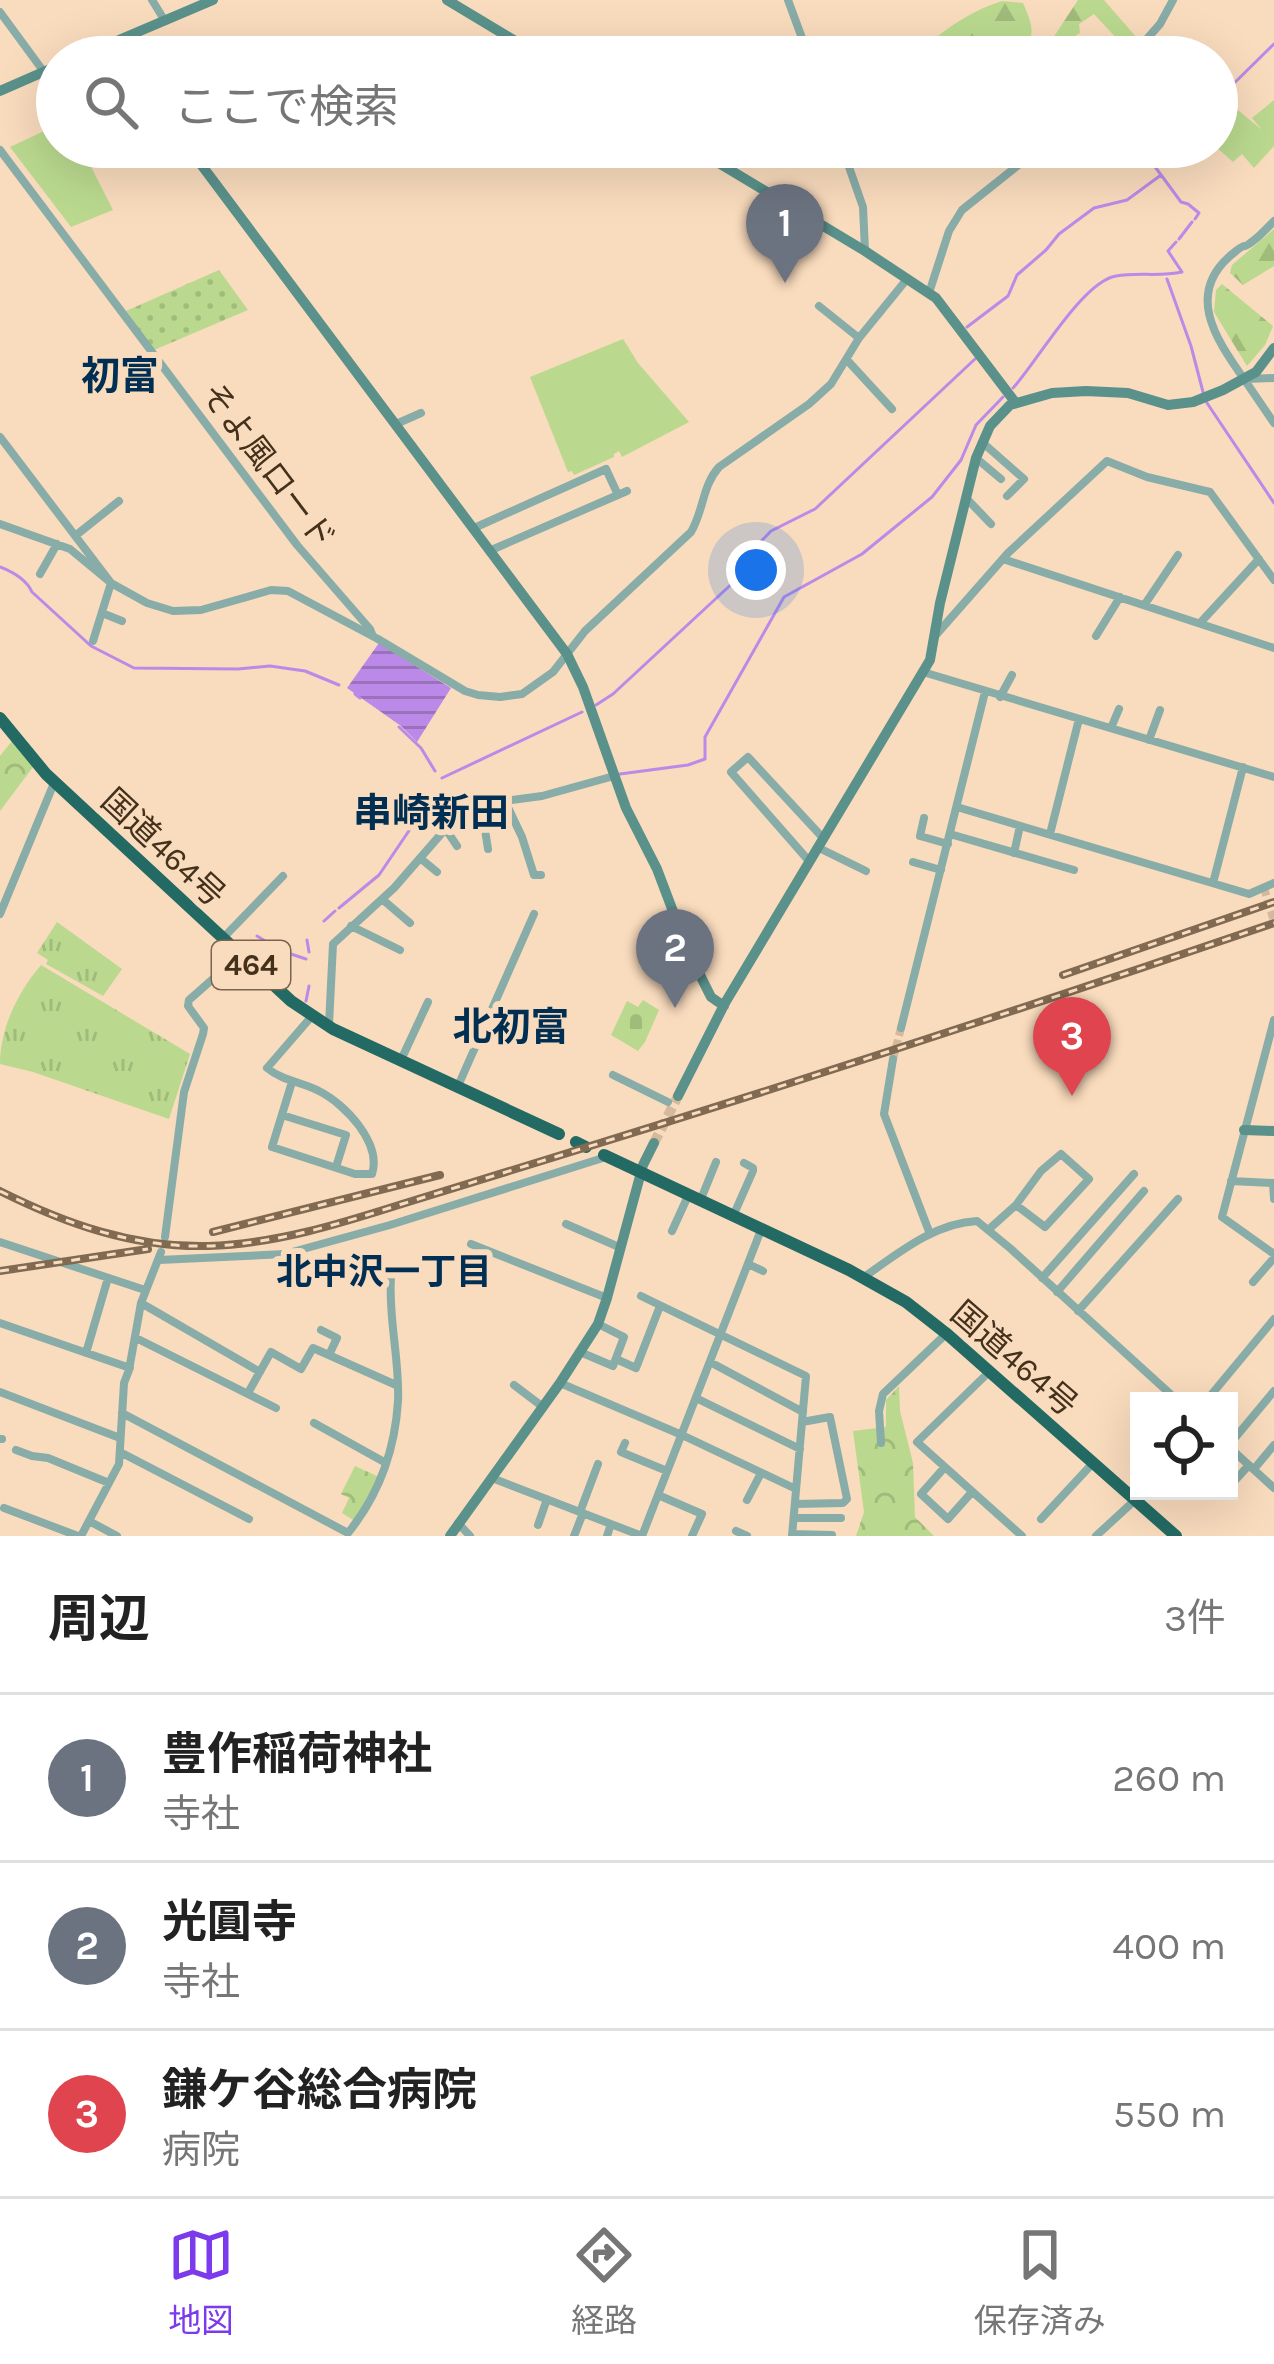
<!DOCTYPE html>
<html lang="ja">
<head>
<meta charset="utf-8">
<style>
  :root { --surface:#fff; --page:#f2f2f2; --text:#222; --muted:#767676; --line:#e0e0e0; --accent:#7c3aed }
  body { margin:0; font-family:Karla,"Noto Sans JP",sans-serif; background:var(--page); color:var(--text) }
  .controls { position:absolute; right:36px; bottom:36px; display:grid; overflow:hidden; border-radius:0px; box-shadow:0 12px 48px #0002 }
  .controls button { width:108px; height:108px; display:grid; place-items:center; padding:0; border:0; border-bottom:3px solid var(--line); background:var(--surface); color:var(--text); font:60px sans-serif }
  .you { position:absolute; left:756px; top:570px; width:42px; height:42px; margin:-30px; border:9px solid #fff; border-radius:50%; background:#1a73e8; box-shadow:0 0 0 18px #1a73e833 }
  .badge { display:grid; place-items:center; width:78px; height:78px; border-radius:50%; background:var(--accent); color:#fff; font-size:39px; font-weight:700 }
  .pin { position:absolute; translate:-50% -99px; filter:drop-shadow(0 3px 6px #0008) }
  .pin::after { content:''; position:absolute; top:63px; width:42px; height:36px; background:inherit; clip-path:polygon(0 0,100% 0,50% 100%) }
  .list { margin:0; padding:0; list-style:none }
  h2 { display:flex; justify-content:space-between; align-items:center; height:156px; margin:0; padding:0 48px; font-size:51px }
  h2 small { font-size:39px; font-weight:400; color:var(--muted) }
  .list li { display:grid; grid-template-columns:78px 1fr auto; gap:36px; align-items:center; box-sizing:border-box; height:168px; padding:0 48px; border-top:3px solid var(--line) }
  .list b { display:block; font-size:45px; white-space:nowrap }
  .list p { margin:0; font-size:39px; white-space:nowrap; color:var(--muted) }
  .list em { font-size:39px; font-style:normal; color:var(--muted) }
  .icon { flex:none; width:66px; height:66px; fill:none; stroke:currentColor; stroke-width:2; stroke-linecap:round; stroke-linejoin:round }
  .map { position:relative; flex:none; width:1274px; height:1536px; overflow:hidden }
  .search { position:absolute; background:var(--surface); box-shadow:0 12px 48px #0002; left:36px; right:36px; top:36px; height:132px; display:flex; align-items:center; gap:30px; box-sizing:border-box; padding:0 42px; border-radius:66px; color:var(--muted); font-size:45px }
  .sheet { height:660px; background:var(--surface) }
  nav { display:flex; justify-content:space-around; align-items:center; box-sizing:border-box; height:168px; border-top:3px solid var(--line); background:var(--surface); font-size:33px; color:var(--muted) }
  nav a { display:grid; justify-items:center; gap:6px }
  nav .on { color:var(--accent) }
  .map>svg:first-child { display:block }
  .grass { fill:url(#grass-tufts) }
  .forest { fill:url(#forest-firs) }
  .cemetery { fill:url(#cemetery-stones) }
  .park { fill:url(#park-crowns) }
  .garden { fill:url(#garden-dots) }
  .pitch { fill:#bad98f }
  .water { fill:url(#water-rules) }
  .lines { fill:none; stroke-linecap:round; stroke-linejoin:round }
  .stream { stroke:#bb8ae8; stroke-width:3 }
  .street-tunnel { stroke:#d5b99d; stroke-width:8; stroke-dasharray:8 4; stroke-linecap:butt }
  .secondary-tunnel { stroke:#d5b99d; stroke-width:10; stroke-dasharray:10 5; stroke-linecap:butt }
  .street { stroke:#88aca7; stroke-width:8 }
  .secondary { stroke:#5a918b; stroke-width:10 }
  .highway { stroke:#246a64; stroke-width:12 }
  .rail-casing { stroke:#806a52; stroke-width:8 }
  .rail { stroke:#f9dbbd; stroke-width:3; stroke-dasharray:9; stroke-linecap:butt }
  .labels { text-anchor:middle; stroke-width:12; stroke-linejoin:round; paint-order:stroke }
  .shield { fill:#f9dbbd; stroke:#7a644c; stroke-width:3 }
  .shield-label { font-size:30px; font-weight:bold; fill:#44311c }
  .street-label { font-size:33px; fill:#44311c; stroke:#f9dbbd }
  .neighbourhood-label { font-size:36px; font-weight:bold; fill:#002f53; stroke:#f9dbbd }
  .quarter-label { font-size:39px; font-weight:bold; fill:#002f53; stroke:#f9dbbd }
</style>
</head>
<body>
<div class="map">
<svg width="1274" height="1536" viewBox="0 0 1274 1536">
  <defs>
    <pattern id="grass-tufts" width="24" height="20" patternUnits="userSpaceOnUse" patternTransform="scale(3)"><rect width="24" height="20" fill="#bad98f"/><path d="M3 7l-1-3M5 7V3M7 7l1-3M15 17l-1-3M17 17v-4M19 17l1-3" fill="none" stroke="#a1bb7b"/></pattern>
    <pattern id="forest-firs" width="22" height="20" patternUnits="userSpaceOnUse" patternTransform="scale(3)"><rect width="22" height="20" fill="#bad98f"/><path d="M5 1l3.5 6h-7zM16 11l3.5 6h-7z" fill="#a1bb7b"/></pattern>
    <pattern id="cemetery-stones" width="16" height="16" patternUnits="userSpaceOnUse" patternTransform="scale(3)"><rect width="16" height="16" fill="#bad98f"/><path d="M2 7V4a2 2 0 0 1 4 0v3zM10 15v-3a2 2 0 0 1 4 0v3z" fill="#a1bb7b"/></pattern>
    <pattern id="park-crowns" width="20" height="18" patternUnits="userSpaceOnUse" patternTransform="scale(3)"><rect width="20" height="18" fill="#bad98f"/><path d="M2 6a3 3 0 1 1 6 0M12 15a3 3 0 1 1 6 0" fill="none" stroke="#a1bb7b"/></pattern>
    <pattern id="garden-dots" width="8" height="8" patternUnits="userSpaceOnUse" patternTransform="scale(3)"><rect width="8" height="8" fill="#bad98f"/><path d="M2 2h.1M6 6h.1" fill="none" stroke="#a1bb7b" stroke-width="1.8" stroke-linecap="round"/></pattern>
    <pattern id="water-rules" width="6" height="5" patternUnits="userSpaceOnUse" patternTransform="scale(3)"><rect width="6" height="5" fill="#bb8ae8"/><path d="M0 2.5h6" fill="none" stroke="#9a71bb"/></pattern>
  </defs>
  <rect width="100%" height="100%" fill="#f9dbbd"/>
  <!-- grass -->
  <path class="grass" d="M57 922 122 969 103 996 46 964 48 960 37 953Z
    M41 965 190 1054 169 1119 33 1072 0 1064C0 1028 18 992 41 965Z"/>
  <!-- forest -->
  <path class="forest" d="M1078 0H1104L1137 38 1135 46 1129 52 1094 14 1079 24 1080 33 1076 35 1094 57H1034L1032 54 1051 41Z
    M1002 1 1023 3C1031 22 1037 33 1024 51L1010 54C975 31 961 38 923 48 948 27 971 11 1002 1Z
    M1274 229V266L1243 285 1230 273 1232 265Z
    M1222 284 1273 326 1265 345 1247 366 1214 312 1216 290Z"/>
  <!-- cemetery -->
  <path class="cemetery" d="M643 1000 659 1010 645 1042 638 1051 611 1035 627 1001 638 1007Z"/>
  <!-- park -->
  <path class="park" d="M12 741 33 767 0 811V756Z
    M899 1386 900 1411 913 1463 915 1517 934 1536H856L864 1512 853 1431 886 1427V1400Z
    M355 1466 377 1476 378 1480 355 1521 342 1513 349 1498 341 1494Z"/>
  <!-- garden -->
  <path class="garden" d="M219 270 248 310 154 350 126 311Z"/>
  <!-- pitch -->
  <path class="pitch" d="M1274 100V146L1254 168 1242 154 1233 162 1216 147 1217 125 1233 106 1262 130 1252 118Z
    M57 125V147H81L113 210 71 227 10 147Z
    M623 339 638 363 689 422 622 457 619 451 614 454V457L574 475 572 471 568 472 530 377Z"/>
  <!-- water -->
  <path class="water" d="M379 643 451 688 417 742 401 726 347 688Z"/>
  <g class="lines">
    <!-- stream -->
    <path class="stream" d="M1217 100 1274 44
      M1169 147 1153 164 1181 202 1188 204 1199 213 1195 219
      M1179 239 1192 222
      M1167 279 1191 346 1203 392
      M967 327 1008 296 1017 275 1046 250 1059 234 1094 208 1127 200 1161 175
      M1013 388C1037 362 1082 282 1116 276 1138 272 1160 277 1182 272L1168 251 1176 242
      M1207 403 1274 503
      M0 567C13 572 26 579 32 592L91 646 134 668 238 669 270 666 305 671 339 685
      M355 694 360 698
      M596 705 613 694 737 579 743 560 771 531 815 509 975 359
      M399 727 421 748 435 771
      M620 774 688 765 705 759V737L784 597 862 554 932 497 961 460 976 425 1003 397
      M442 778 582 712
      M339 908 379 875 421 813
      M324 921 335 911
      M257 936 270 944
      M307 940 309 952
      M279 950 306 959
      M306 1001 309 986"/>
    <!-- street-tunnel -->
    <path class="street-tunnel" d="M1264 888 1274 921
      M893 1059 901 1028"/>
    <!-- secondary-tunnel -->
    <path class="secondary-tunnel" d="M654 1143 678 1096"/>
    <!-- street -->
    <path class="street" d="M152 0 165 21
      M788 0 809 57
      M0 12 44 72
      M1131 57 1160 24 1173 0
      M842 147 863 207 865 250
      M0 150 297 545 370 629 372 634
      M845 155 865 147
      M929 293 949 231 962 210 1041 147
      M819 306 859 338
      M847 360 892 409
      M1244 379C1215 338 1183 291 1236 251 1249 241 1240 251 1253 241 1260 236 1267 228 1274 221
      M1244 379 1274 423
      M1246 379 1274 378
      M396 424 421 413
      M0 437 111 583 93 641
      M983 443 1024 479 1007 496
      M976 458 1001 479
      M967 499 991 524
      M0 524 70 549 111 583 147 603 173 611 201 610 271 590 288 591 378 639 465 691 478 695 500 697 522 694 553 672 585 631 691 532C704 510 702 486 719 467L809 404 831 384 859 338 907 279
      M474 528 606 469 618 495
      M75 536 119 501
      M489 551 627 491
      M1003 559 1274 648
      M40 574 57 544
      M1145 604 1178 555
      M102 613 122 621
      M1201 622 1259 559
      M935 636 1008 553 1107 461 1147 477 1210 492 1274 580
      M1096 636 1120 597
      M923 672 1274 777
      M1000 697 1012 675
      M1111 728 1119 709
      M1149 740 1160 710
      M448 800 462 810
      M505 801 522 837 534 875H541
      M481 804 488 849
      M957 807 1249 894 1274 883
      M924 818 920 836 948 844
      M445 828 457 846
      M950 834 1074 870
      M1050 834 1079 719
      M819 848 866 871
      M1014 853 1020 826
      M420 858 437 872
      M809 861 731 772 748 757 824 839
      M913 862 941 870
      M1213 883 1243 767
      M382 899 410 923
      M0 914 54 783
      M351 926 400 950
      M223 938 283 876
      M1274 1020 1222 1217 1274 1254
      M329 1025 333 944 394 888 462 810 473 805 542 796 614 776
      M901 1028 985 692
      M893 1059 884 1114 930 1234
      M401 1060 428 1002
      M613 1075 668 1102
      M292 1082 272 1147 355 1174H372C382 1143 345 1104 319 1091 302 1082 283 1081 267 1068L312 1016
      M458 1086 534 914
      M282 1115 346 1135 336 1167
      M1231 1181 1274 1183
      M1273 1183 1274 1199
      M701 1199 716 1162
      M734 1214 753 1171V1168L744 1163
      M566 1224 619 1247
      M988 1230 1016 1205 1041 1171 1061 1154 1089 1179 1045 1227 1016 1205
      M672 1231 688 1196
      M165 1237 184 1092 203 1034 204 1028 188 1006 189 1000 240 955
      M0 1242 145 1290
      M471 1244 607 1298
      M159 1260 285 1254 390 1225 606 1157
      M748 1264 763 1271
      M864 1277C897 1254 934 1223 977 1221L1011 1249 1178 1401
      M1042 1278 1134 1174
      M1253 1282 1274 1258
      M1057 1292 1144 1191
      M641 1296 806 1376 792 1536
      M141 1303 260 1372
      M1078 1311 1178 1199
      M0 1323 130 1368
      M321 1330 337 1338 329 1355
      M136 1338 276 1408
      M580 1352 613 1366 624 1337 598 1324
      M86 1353 108 1278
      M616 1359 636 1368 660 1306
      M710 1362 803 1412
      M989 1372 917 1442 1022 1536
      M560 1383 682 1435 796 1489
      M514 1385 543 1407
      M0 1392 120 1438
      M248 1393 271 1352 301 1369 313 1348 396 1385
      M696 1398 800 1449
      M1206 1401 1274 1319
      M122 1413 348 1533
      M314 1423 386 1463
      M0 1439H2
      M625 1443 621 1452 667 1471
      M881 1443 879 1411 883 1394 946 1334
      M1229 1445 1274 1391
      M1229 1447 1274 1488
      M16 1450 32 1456 48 1458 109 1483
      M120 1452 249 1519
      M944 1468 921 1494 948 1519 972 1492
      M1254 1469 1274 1445
      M492 1478 642 1536
      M1229 1487 1249 1465
      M658 1495 702 1514 692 1536
      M1221 1496 1225 1491
      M747 1500 761 1473
      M795 1504 843 1503 847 1499 830 1417 802 1422
      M4 1508 78 1536
      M580 1512 598 1464
      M794 1518H841
      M1041 1519 1093 1463
      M89 1521 117 1536
      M458 1523 470 1536
      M538 1525 547 1499
      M736 1531 747 1536
      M348 1533C378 1496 395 1450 398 1401 400 1360 388 1319 391 1277L387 1273 358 1272
      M792 1534 832 1535
      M81 1536 119 1464 124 1383 129 1370 141 1303 161 1252
      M574 1536 583 1513
      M607 1536 611 1524
      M642 1536 761 1230
      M1096 1536 1134 1501"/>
    <!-- secondary -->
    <path class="secondary" d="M447 0 542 57
      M79 57 213 0
      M0 91 57 66
      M188 147 567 654 583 687 626 808 657 869 688 951 711 997 724 1006
      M692 147 865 251 936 298 1015 402
      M678 1096 725 1003 930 660 940 603 976 458 990 426 1010 405 1052 393 1086 391 1128 393 1168 405 1193 402 1223 390 1256 372 1274 348
      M1244 1130 1274 1131
      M450 1536 560 1383 598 1324 607 1298 643 1165 654 1143"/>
    <!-- highway -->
    <path class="highway" d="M0 718 46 774 291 1001 333 1029 559 1134
      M576 1142 586 1147
      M604 1155 849 1270 906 1302 947 1334 1176 1536"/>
    <!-- rail casing -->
    <g class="rail-casing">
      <path id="rail" d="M1063 975 1274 902
        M0 1191C66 1224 134 1248 208 1246 275 1244 339 1224 402 1204 454 1188 506 1172 558 1156 798 1082 1037 1004 1274 923
        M213 1232 440 1175
        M0 1271 148 1249"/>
    </g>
    <!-- rail -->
    <use href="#rail" class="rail"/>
  </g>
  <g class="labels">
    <!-- shield labels -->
    <rect class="shield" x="212" y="941" width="78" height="48" rx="9"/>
    <g class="shield-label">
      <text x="251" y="975">464</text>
    </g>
    <!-- street labels -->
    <g class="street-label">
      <text transform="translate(269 465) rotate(53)" y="12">そよ風ロード</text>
      <text transform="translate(164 847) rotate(43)" y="12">国道464号</text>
      <text transform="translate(1015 1358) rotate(41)" y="12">国道464号</text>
    </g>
    <!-- neighbourhood labels -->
    <g class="neighbourhood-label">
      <text x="384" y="1284">北中沢一丁目</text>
    </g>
    <!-- quarter labels -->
    <g class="quarter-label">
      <text x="120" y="389">初富</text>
      <text x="431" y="826">串崎新田</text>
      <text x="511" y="1040">北初富</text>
    </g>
  </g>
</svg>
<div class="controls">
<button><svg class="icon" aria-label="locate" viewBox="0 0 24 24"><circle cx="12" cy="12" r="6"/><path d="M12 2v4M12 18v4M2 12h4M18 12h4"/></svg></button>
</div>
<div class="you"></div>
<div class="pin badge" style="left:785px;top:283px;background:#6b7280">1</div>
<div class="pin badge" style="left:675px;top:1008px;background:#6b7280">2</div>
<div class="pin badge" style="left:1072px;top:1096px;background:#e0444e">3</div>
<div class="search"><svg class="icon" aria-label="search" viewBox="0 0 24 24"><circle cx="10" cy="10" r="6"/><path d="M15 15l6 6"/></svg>ここで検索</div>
</div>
<section class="sheet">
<h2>周辺<small>3件</small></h2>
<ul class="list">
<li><span class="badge" style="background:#6b7280">1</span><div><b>豊作稲荷神社</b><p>寺社</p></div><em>260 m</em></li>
<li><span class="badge" style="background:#6b7280">2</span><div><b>光圓寺</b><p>寺社</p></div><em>400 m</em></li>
<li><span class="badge" style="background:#e0444e">3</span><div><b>鎌ケ谷総合病院</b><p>病院</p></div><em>550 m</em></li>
</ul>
</section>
<nav>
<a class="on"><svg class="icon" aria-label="map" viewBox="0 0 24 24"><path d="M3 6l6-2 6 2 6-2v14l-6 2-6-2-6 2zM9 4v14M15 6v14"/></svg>地図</a>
<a><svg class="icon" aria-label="directions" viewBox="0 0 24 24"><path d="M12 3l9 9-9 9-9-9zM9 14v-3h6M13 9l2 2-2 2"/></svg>経路</a>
<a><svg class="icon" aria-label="saved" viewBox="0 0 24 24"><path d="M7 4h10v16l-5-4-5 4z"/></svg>保存済み</a>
</nav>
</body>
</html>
